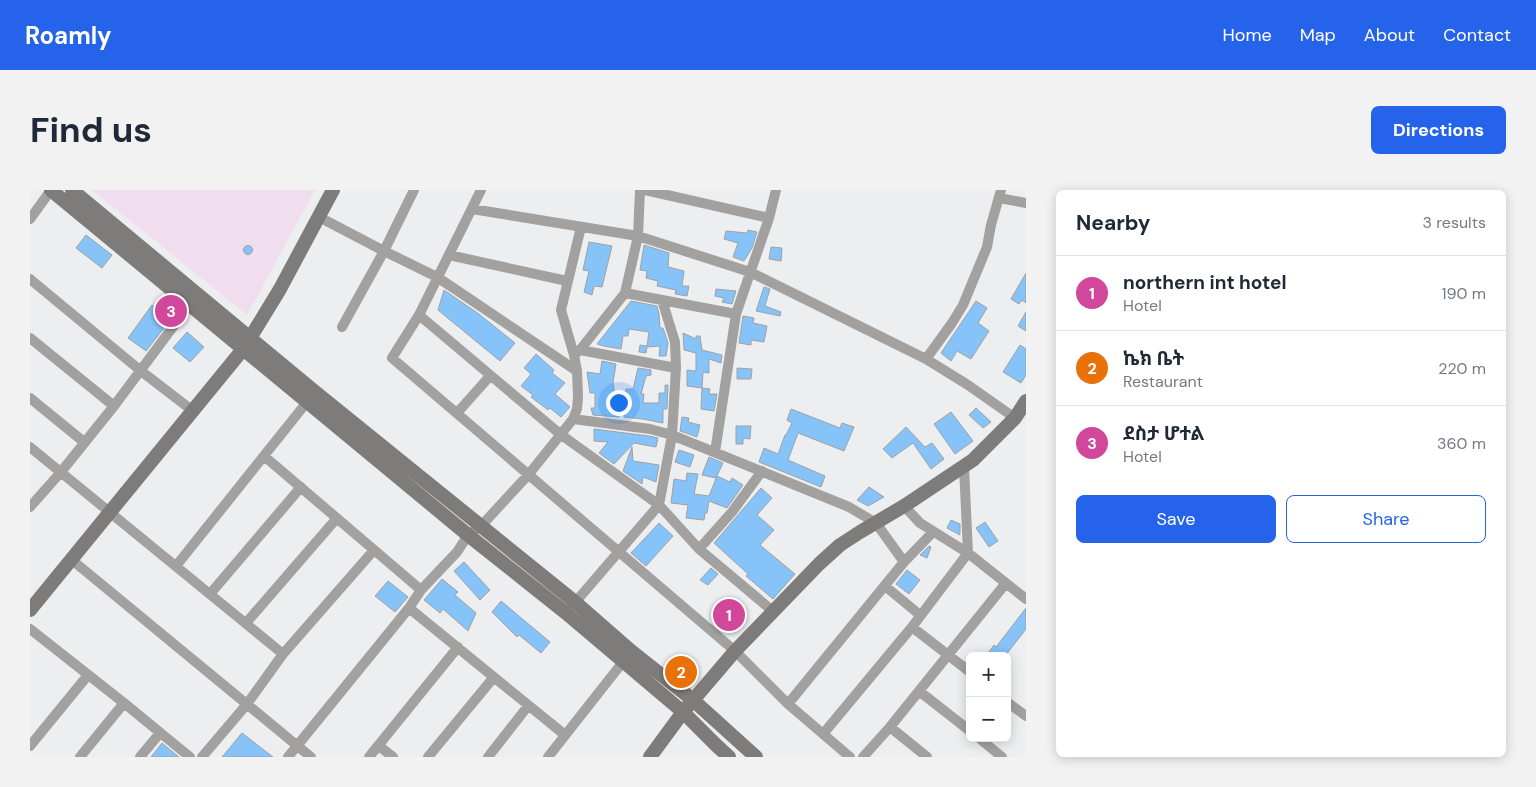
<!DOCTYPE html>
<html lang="en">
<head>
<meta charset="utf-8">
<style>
  :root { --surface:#fff; --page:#f2f2f3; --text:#1f2937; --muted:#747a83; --line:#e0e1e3; --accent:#2563eb }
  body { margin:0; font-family:"DM Sans","Noto Sans Ethiopic",sans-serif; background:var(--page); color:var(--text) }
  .controls { position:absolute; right:15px; bottom:15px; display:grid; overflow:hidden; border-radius:8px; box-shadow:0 2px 12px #0003 }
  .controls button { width:45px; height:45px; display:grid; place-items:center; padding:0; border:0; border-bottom:1px solid var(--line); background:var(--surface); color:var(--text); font:25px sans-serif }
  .you { position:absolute; left:588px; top:212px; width:18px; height:18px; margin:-12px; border:4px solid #fff; border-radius:50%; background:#1a73e8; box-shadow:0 0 0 8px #1a73e833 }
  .badge { display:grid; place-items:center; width:32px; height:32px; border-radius:50%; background:var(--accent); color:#fff; font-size:16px; font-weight:700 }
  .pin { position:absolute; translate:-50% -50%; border:2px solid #fff; box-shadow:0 1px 5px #0006 }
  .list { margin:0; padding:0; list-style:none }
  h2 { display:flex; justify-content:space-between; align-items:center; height:65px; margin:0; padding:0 20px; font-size:21px }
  h2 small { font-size:16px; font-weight:400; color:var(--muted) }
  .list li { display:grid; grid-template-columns:32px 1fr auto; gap:15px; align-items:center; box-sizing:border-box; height:75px; padding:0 20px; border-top:1px solid var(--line) }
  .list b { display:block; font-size:19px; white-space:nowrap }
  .list p { margin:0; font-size:16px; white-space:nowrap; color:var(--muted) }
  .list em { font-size:16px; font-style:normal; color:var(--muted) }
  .actions { display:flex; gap:10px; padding:15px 20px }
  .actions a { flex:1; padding:11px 0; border:1px solid var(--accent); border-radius:8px; text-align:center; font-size:18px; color:var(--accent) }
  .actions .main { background:var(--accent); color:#fff }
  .map { position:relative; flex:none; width:996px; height:567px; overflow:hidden; border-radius:8px }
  header { display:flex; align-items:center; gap:30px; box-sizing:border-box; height:70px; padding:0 25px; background:var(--accent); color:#fff }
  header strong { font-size:24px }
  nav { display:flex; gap:28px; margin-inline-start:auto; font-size:18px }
  .intro { display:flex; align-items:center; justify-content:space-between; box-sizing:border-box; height:120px; padding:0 30px }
  h1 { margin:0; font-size:35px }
  .button { padding:12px 22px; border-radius:8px; background:var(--accent); color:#fff; font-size:18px; font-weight:700 }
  main { display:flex; gap:30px; padding:0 30px }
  aside { flex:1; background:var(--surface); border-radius:8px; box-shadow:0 2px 12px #0003 }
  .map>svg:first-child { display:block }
  .education { fill:#f0deee }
  .building { fill:#86c3f8; stroke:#a0a1a3 }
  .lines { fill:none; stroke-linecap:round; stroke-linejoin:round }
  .street { stroke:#a2a1a0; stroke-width:10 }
  .secondary { stroke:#7d7c7b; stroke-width:14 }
</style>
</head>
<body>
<header>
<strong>Roamly</strong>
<nav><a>Home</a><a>Map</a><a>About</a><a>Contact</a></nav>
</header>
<div class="intro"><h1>Find us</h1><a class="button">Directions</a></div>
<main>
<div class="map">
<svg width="996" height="567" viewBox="0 0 996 567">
  <rect width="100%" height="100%" fill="#eceef0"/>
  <!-- education -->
  <path class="education" d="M62 0H285L217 125Z"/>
  <!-- building -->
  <path class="building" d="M718 40 727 42 722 58 714 71 703 67 708 53 694 49 696 41 717 43Z
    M56 45 82 65 72 78 46 58Z
    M559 52 582 56 572 97 564 96 562 105 554 102 559 81 553 80Z
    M614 55 639 63 638 77 654 81 652 96H659L657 106 645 104 646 100 627 96 628 91 616 88 617 81 610 80Z
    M213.5 60a4.5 4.5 0 1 1 9 0a4.5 4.5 0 1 1-9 0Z
    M741 57 752 58 751 71 739 69Z
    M996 83V113L992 110 989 114 981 109Z
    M734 97 740 99 735 116 751 122 750 126 726 121Z
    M686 99 706 101 702 114 692 112 694 108 685 106Z
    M414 100 449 124 485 153 470 171 408 120Z
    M601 111 627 116 629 124 630 138H633L638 153 636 166H629L630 156 617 157 616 163 609 162 610 155 617 156 619 142 599 139 598 146H593L591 159 574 156 567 154Z
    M946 111 957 118 948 133 959 141 941 169 927 161 921 171 911 163Z
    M122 115 141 129 116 161 98 148Z
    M996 122V141L988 136Z
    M713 126 724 128 723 133 737 136 734 152 721 150V155L709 153Z
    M157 142 174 157 160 172 143 158Z
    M653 143 666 149V146H670L672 160 692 165 691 173 679 169V183L673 182 672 198 657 196V180L666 181V163L654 160Z
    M990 155 996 159V185L991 193 973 182Z
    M506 164 524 180 522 183 535 193 525 204 540 217 531 227 520 218 518 220 501 207 503 205 491 196 501 184 494 178Z
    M572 171 586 174 583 193 589 227 563 225 561 218H565V203H560L557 182 570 184Z
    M608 178 621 180V185L616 186 611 204H614L613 213H629V203H635V195H638L637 219H633V233L613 229 594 227 596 199H603Z
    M707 178 722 179 721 189H707Z
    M672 198 680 199 679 204H687L684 221 671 219Z
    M946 218 961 232 953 238 939 225Z
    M761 219 810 238 812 233 824 237 814 261 768 243 758 270 795 286 791 297 729 272 734 258 748 264 755 245H756L762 233 757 230Z
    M921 222 943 251 925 264 904 234Z
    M652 227 659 228 658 232 670 235 667 247 650 241Z
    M706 236H721L720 249 713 248V254H706Z
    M876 237 895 257 902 253 914 269 901 279 883 253 862 268 853 259Z
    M564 239 619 246 628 248 626 257 604 253 584 274 569 263 578 252 564 251Z
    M602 257 603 271 629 275 626 292 613 287 612 294 593 281Z
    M649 260 664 265 660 277 645 272Z
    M679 267 693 273 686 288 672 285Z
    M657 283 668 284 664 304 679 306 687 286 700 292 702 288 713 295 697 318 679 311 677 323H675L674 330 656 328 658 315 641 313 644 289 656 291Z
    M839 297 854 307 838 316 827 310Z
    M731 298 742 308 727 325 744 340 730 355 765 384 743 409 716 386 718 384 684 353Z
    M921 330 930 334V345L917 338Z
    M955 332 968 351 959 357 946 338Z
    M629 333 643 346 616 376 601 363Z
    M899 356 901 357 897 368 890 365Z
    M434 372 460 400 450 410 424 381Z
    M681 378 688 384 678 395 670 390Z
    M877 380 890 390 879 404 866 394Z
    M412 389 428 402 425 405 446 423 438 441 413 419 410 423 394 410Z
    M358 391 378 407 365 422 345 406Z
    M471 411 520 452 511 463 489 445 487 447 462 422Z
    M996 418V439L975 466H956L964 455 966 457Z
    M212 543 243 567H192Z
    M132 553 149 567H121Z"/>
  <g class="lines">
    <!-- street -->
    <path class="street" d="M451 0 389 125 362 168 705 461 758 514 820 567
      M615 0 739 28
      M969 8 996 13
      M442 19 608 46 720 82 896 169 938 195 985 228
      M289 27 354 61 407 87 547 181
      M0 29 21 0
      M419 65 537 91
      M0 89 111 181 163 221
      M595 103 706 124
      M389 125 530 244 629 315 669 359 744 422
      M312 137 354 61 384 0
      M0 148 84 216
      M550 160 646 178
      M544 165 550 160 595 103 608 46 610 0
      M896 169 922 133 933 115 957 57 961 35 971 0
      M0 208 54 252
      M427 223 460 186
      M543 229 620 239 642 245 819 317 846 333 874 372
      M0 257 253 464
      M685 262 706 124 739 28 746 0
      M234 266 391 400
      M874 316 890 333 938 363 996 409
      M0 317 31 282 84 216 163 110
      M669 359 702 322 732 281
      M42 370 281 567
      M146 376 281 207
      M855 396 890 425
      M180 404 271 297
      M542 416 629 315 642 245 646 178 645 152 632 110
      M379 418 535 545
      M216 433 307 328
      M882 437 940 482
      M0 439 94 513 160 567
      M889 501 940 541
      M977 512 996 526
      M758 514 874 372 903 342
      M860 537 897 567
      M793 544 882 437 938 363 934 277
      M949 548 972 567
      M0 556 58 485
      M349 556 363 567
      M50 567 94 513
      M110 567 130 543
      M172 567 217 514 253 464 344 360
      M258 567 379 418 391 400 427 362 438 345 451 336 499 284 543 229 547 219 548 207 547 181 544 165 531 120 551 37
      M339 567 428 457
      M398 567 464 487
      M458 567 498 516
      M518 567 596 468
      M833 567 860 537 976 393"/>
    <!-- secondary -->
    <path class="secondary" d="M21 0 438 345 536 423 653 522 686 555 699 567
      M42 0 285 202 545 412 601 461 663 510 726 567
      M0 420 214 158 250 99 303 0
      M620 567 653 522 705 461 789 374 810 355 830 342 874 316 943 270 985 228 996 211"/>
  </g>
</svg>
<div class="controls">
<button>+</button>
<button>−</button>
</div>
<div class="you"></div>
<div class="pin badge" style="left:699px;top:425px;background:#d1479c">1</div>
<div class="pin badge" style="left:651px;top:482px;background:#e8710a">2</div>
<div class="pin badge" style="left:141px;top:121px;background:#d1479c">3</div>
</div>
<aside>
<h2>Nearby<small>3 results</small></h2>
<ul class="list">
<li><span class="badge" style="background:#d1479c">1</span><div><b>northern int hotel</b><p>Hotel</p></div><em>190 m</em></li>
<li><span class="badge" style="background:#e8710a">2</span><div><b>ኬክ ቤት</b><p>Restaurant</p></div><em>220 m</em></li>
<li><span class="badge" style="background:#d1479c">3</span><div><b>ደስታ ሆተል</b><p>Hotel</p></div><em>360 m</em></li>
</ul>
<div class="actions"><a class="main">Save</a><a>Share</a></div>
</aside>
</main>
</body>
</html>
